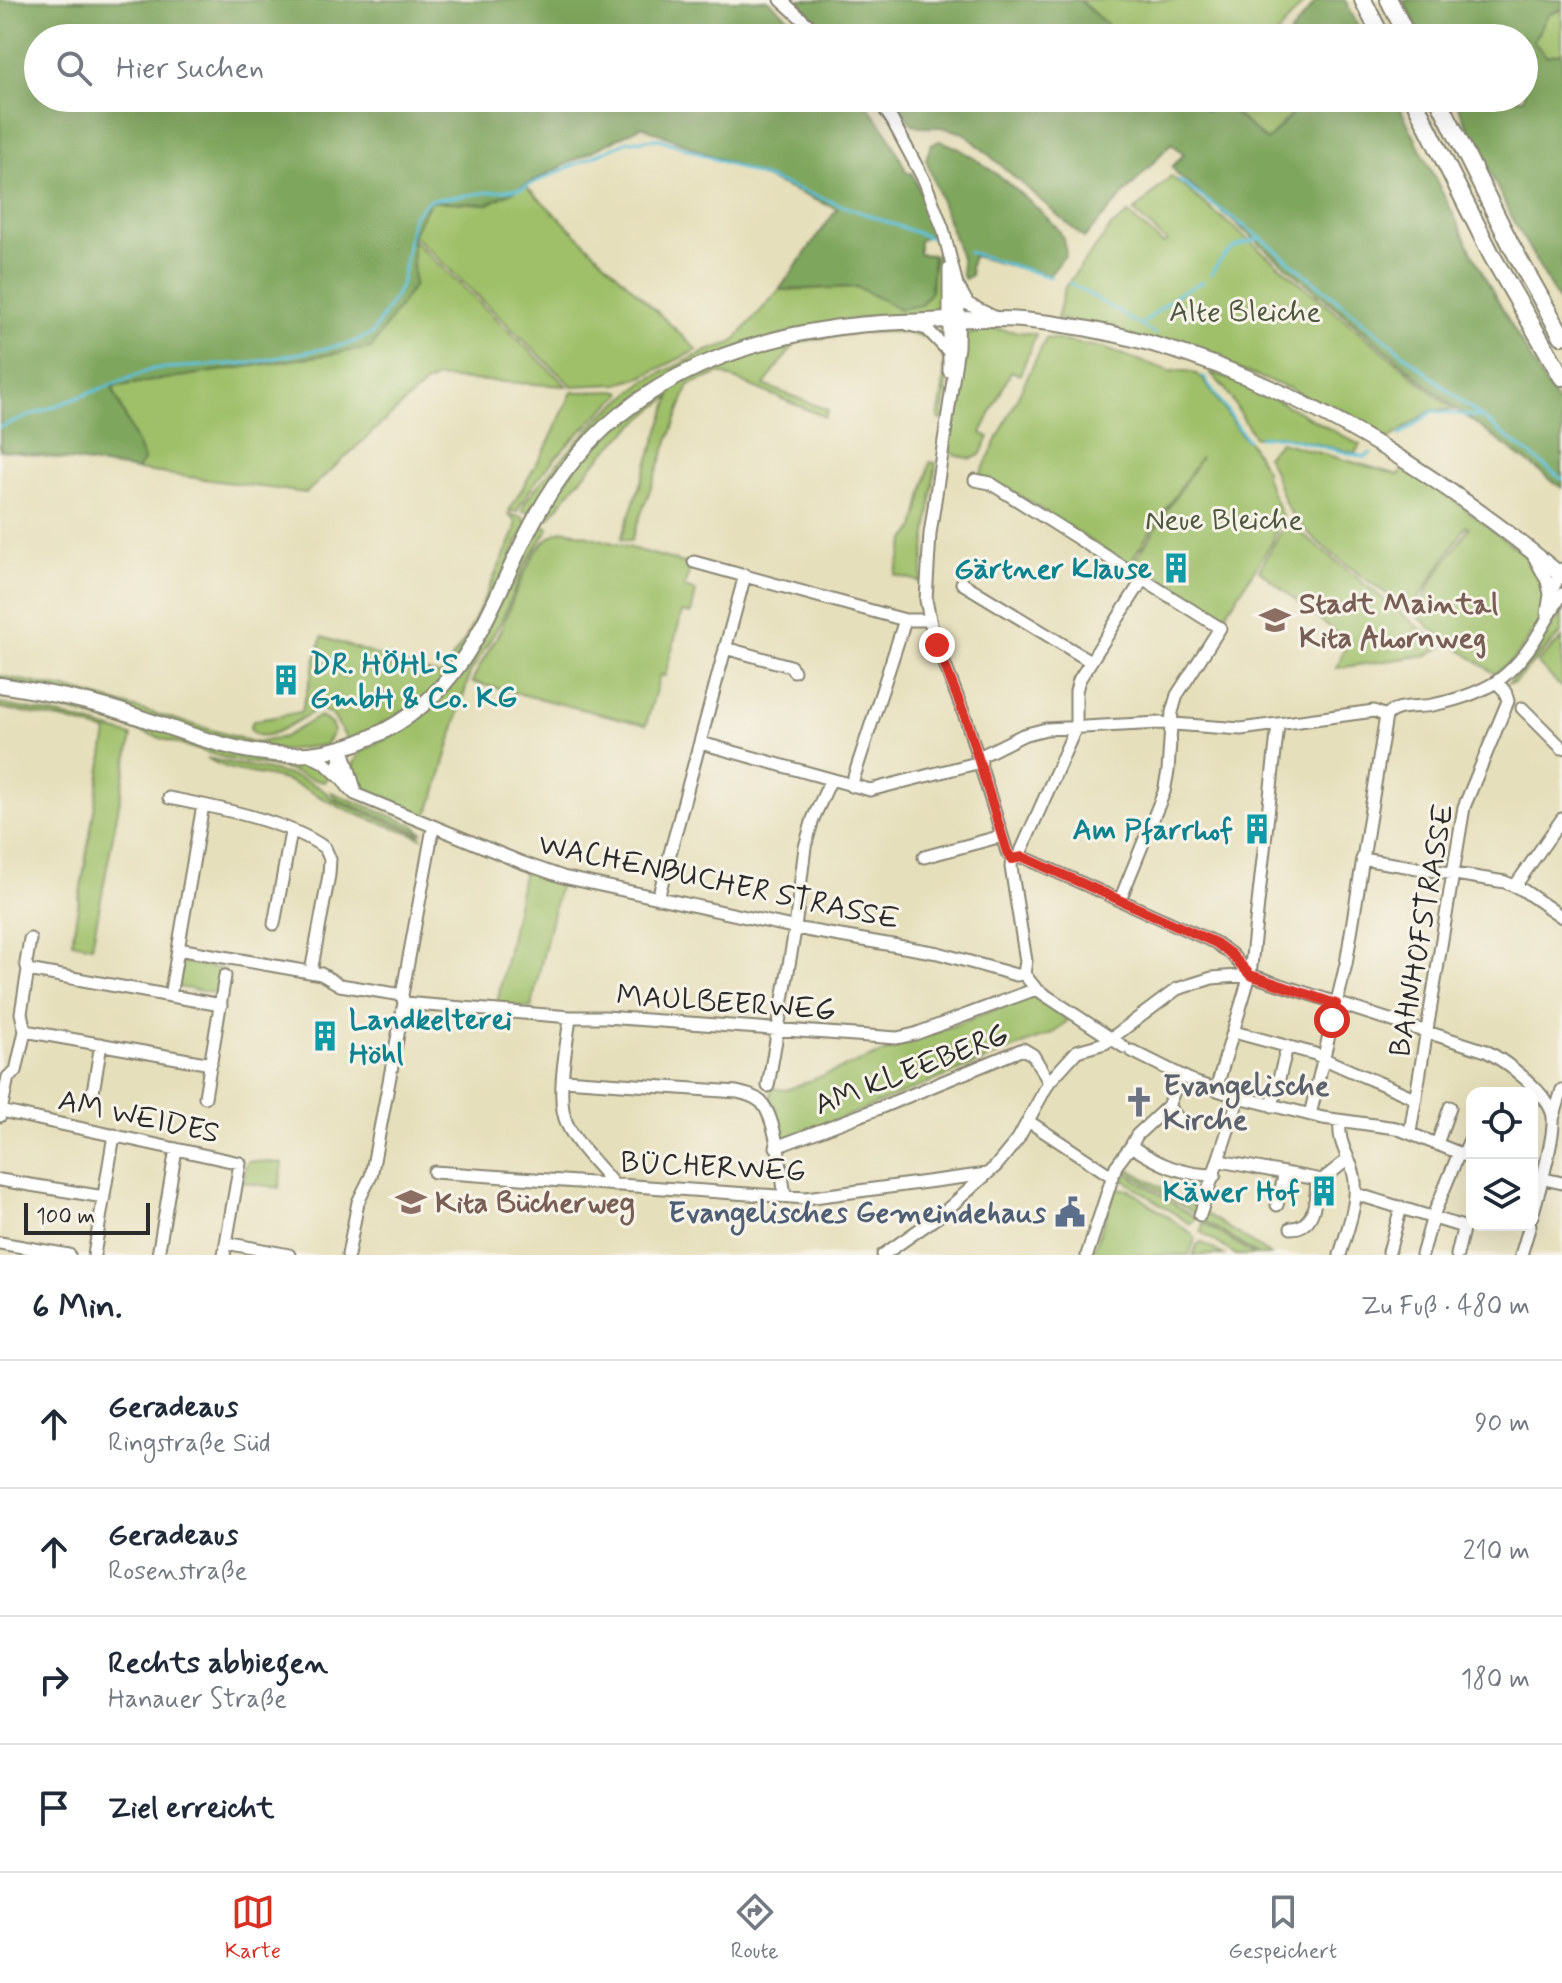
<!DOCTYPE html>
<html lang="de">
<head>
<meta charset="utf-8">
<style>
  :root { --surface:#fff; --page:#f6f6f7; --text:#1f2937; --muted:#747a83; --line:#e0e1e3; --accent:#d93025 }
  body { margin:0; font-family:Mynerve,sans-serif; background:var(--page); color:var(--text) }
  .controls { position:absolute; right:24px; bottom:24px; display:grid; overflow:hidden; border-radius:16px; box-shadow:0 8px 32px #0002 }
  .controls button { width:72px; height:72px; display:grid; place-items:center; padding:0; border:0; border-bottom:2px solid var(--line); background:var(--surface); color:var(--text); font:40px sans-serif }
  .scale { position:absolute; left:24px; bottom:20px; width:126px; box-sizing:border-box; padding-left:8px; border:4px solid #2b2b2b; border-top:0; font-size:22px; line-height:28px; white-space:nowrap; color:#2b2b2b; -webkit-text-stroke:6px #f7f3e8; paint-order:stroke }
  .stop { position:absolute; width:24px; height:24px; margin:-18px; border:6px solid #d93025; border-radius:50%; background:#fff }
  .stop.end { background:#d93025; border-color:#fff; box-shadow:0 2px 8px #0008 }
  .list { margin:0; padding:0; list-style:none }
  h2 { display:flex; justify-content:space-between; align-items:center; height:104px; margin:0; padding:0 32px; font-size:34px }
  h2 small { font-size:26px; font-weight:400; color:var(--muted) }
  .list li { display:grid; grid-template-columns:52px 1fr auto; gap:24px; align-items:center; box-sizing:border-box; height:128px; padding:0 32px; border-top:2px solid var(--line) }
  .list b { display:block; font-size:30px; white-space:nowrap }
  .list p { margin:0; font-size:26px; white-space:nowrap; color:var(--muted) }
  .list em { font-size:26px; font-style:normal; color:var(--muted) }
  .icon { flex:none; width:44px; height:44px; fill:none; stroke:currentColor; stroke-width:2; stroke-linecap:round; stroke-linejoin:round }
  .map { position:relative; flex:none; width:1562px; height:1255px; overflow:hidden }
  .search { position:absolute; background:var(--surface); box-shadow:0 8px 32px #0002; left:24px; right:24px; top:24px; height:88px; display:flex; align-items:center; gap:20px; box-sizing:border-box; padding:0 28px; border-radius:44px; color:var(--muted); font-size:30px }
  .sheet { height:616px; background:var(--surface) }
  nav { display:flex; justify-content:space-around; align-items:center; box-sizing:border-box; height:112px; border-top:2px solid var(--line); background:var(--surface); font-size:22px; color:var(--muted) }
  nav a { display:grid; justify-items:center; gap:4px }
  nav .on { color:var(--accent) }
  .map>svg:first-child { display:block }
  .green { fill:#9fc069; stroke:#65764a; stroke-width:2 }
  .forest { fill:#7fa65d; stroke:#556844; stroke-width:2 }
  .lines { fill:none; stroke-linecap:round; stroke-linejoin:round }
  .stream { stroke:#5ec1dc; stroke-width:3 }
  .minor-casing { stroke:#888573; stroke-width:15 }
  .major-casing { stroke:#888573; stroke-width:18 }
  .highway-casing { stroke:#888573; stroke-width:20 }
  .minor { stroke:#fff; stroke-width:11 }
  .major { stroke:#fff; stroke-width:14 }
  .highway { stroke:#fff; stroke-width:16 }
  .route { stroke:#d93025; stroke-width:10 }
  .labels { text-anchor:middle; stroke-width:6; stroke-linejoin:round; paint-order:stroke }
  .park-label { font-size:30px; fill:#4e583e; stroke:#f7f3e8 }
  .culture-label { font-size:30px; font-weight:bold; fill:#0d838f; stroke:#f7f3e8; text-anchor:end }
  .education-label { font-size:30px; font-weight:bold; fill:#785e54; stroke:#f7f3e8; text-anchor:start }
  .street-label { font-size:30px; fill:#2b2b2b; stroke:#f7f3e8 }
  .worship-label { font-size:30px; font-weight:bold; fill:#5b616d; stroke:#f7f3e8; text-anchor:start }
  .service-label { font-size:30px; font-weight:bold; fill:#4e5e75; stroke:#f7f3e8; text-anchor:end }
</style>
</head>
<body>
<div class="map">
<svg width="1562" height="1255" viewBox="0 0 1562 1255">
  <rect width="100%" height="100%" fill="#f7f3e8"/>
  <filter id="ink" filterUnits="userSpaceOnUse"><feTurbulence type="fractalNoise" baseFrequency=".0125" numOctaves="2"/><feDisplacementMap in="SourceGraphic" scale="16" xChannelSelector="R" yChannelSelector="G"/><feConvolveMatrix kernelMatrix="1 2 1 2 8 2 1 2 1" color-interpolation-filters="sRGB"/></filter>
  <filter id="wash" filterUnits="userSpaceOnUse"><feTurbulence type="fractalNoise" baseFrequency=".006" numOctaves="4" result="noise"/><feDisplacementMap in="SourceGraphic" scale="32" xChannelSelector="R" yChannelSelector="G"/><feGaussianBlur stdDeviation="1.8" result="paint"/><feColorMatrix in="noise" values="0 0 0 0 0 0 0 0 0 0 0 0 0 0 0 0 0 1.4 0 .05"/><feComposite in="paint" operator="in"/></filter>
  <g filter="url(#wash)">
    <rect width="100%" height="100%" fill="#e6dfbb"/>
    <!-- green -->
    <path class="green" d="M1079 0H1306L1274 38H1122Z
      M1562 9V53L1546 56 1533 42 1548 15Z
      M1236 98H1306L1267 142 1228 108Z
      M1171 176 1454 410H1432L1387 440 1291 389 1185 350 1174 341 1169 345 1057 319 1065 287 1111 227 1128 214 1163 244 1167 242 1134 212Z
      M525 185 697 350 642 377 618 384 572 386 412 234 431 201 488 204Z
      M411 238 567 386 437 378 425 384 306 493 137 470 144 459 112 387 370 348 414 285Z
      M943 249C947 269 952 302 931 313L869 317 795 330 642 394 532 513 522 511 525 502 534 490 599 418 647 380 707 351 732 343 779 290 858 287 900 309 931 291 932 271 937 252Z
      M987 328 1036 334 1020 375 1011 371 981 433 989 437 980 455 972 459 952 454 948 442 960 345 964 336Z
      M870 329C885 329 907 326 921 332 958 346 946 390 943 420L938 419C941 399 949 369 941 350 926 318 824 337 796 343L764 385 828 410 825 417 720 373 689 385 631 541 621 539 671 396C620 433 585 470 548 520L541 514 590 448 647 401 697 372 770 345Z
      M1046 338 1103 348 1173 372 1175 370 1193 372 1203 379 1243 437 1250 443 1266 471 1265 476 1282 516 1272 542 1224 617 1135 561 1201 457 1128 565 1032 503 980 475Z
      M1209 371 1258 390 1360 445 1355 453 1279 435 1254 437 1226 390Z
      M621 391 622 394C591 419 533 476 517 512L509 511 547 446 572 392Z
      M1280 442 1399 475 1404 469 1458 504 1525 555 1539 571 1546 594 1544 615 1516 657 1495 674 1431 629 1419 617C1418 591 1456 551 1469 527L1466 526 1413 607 1407 609C1374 584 1313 545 1291 513 1279 496 1278 474 1266 456Z
      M930 462 936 463 921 582 895 575 906 540 915 528Z
      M509 515 522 517 527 523 471 641 424 702 348 741 333 716 321 709C304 712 263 752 250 728L253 721 301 712 322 637 440 676 466 638 515 532 516 522Z
      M538 522 549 528 525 565 502 620 470 673 435 796 425 820C398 810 326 792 362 751 411 725 441 705 472 657Z
      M1291 525 1443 647 1427 655 1337 668 1347 642 1259 570 1284 526Z
      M567 530 691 565 684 588 696 591 691 614 682 612 665 676 660 675 646 725 472 682C479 664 491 648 500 631 513 604 532 532 567 530Z
      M1562 610V632L1514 683H1508L1534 657Z
      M1562 638V688L1537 663Z
      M0 676 76 691 257 743 284 737 320 716 331 724 334 731 325 745 277 751 0 682Z
      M0 690 54 698 290 762 309 764 328 773V777L324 782C309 780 297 772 282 768 262 763 242 763 222 757 148 735 77 708 0 697Z
      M0 704 67 717 132 736 92 946 72 942 107 732 65 720 0 708Z
      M207 758C242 768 311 770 333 800L419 834 421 837C393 826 360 818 334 804 317 795 302 786 284 780 257 772 231 774 207 758Z
      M331 792 414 825 423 833 336 799Z
      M524 870 560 882 531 1008 497 1004Z
      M182 962 225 970 220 994 178 987Z
      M1033 995 1068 1020 1055 1032 785 1141 780 1138 775 1113 778 1111 774 1103H770L772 1088 786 1090Z
      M249 1161 283 1163 279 1188 243 1182 246 1164Z
      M1121 1164 1200 1210 1196 1214 1121 1167Z
      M1121 1170 1196 1218 1190 1224 1121 1178 1118 1174Z
      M1116 1188 1130 1190 1192 1234 1195 1239 1189 1255H1092Z
      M1205 1213 1271 1255H1258L1202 1219Z
      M1203 1222 1254 1255H1236L1201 1232Z
      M1201 1242 1224 1255H1193L1197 1245Z"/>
    <!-- forest -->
    <path class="forest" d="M0 0H768L812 38H38V98H862L889 135 907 173H912L926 206 933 233 919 241V254L933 255 931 291 921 305 900 309 857 287 779 290 837 209 642 126 488 204 430 201 412 234 414 285 371 348 112 387 144 460 137 470 0 450Z
      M799 0H1079L1122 38H838L799 4Z
      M1317 0H1345L1364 38H1287Z
      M1403 0H1562V9L1548 15 1533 41 1546 56 1562 53V308L1509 212 1454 98H1524V38H1423Z
      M894 98H1191L1207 111 1214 103 1228 108 1267 141 1306 98H1395L1484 276 1540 376 1562 409V488L1456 409 1178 175 1172 167 1184 154 1171 143 1084 238 964 133 941 127H919L910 122Z
      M939 141C966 145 1041 208 1059 231 1064 237 1065 246 1066 254L1049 276 973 256 970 266 971 275 965 279 962 276 961 258 926 159 931 145Z"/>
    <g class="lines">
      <!-- stream -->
      <path class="stream" d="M1178 180 1260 237
        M968 252 1050 277
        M1211 274C1227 249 1232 246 1261 238L1481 417
        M1070 283 1155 334
        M1142 324 1179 293 1203 282
        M1203 376 1247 440
        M0 427 153 369 250 363 348 344 372 334 401 286 413 216 429 200 522 188 628 141 660 139 931 238
        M1400 435 1433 411 1481 417 1562 479
        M1259 437 1280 436 1364 457 1371 453"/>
    </g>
  </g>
  <g filter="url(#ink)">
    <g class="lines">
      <!-- minor casing -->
      <g class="minor-casing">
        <path id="minor" d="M781 0 823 38
          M877 98 892 120 925 182 943 229 956 281 959 296 958 347 930 534 926 600 933 634 967 722 1007 852 1012 859 1011 867 1026 961 1024 974 1036 989 1124 1047
          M949 269V371
          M959 288 968 304 994 317
          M909 325 927 329 948 351
          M975 480 990 483 1220 628 1177 695 1172 712 1168 771 1164 792 1120 900
          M1533 555 1547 581 1550 594
          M694 562 905 620H929
          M962 583 1090 661
          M1547 613 1550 595 1562 569
          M725 648 790 666 794 671
          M1522 708 1562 748
          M1386 716C1396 704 1418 708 1432 705 1453 701 1478 693 1496 682 1527 661 1543 625 1562 594
          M701 743 870 790 981 762
          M343 748C335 767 340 781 355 794L523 863 563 877 806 930 938 953 1016 975 1024 974
          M343 749 355 789
          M309 755 325 763 341 778
          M979 757 1023 735 1046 729 1160 723 1241 729 1374 711 1386 716
          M851 786 905 620
          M169 798C214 807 288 821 325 848L330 859 329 875 311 972
          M1019 856 1076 727V691L1079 680 1143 579
          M924 857 1002 836
          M1013 859 1023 857 1216 943 1231 954 1250 975
          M1362 859 1505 882 1523 890 1562 917
          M1515 886 1562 819
          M658 898 745 575
          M274 924 291 832
          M178 949 321 974 340 985 402 995
          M28 970 221 1005
          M170 996 203 805
          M404 1003 570 1017H605L897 1038 915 1034 1036 989
          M570 1017C567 1046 555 1098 567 1124 577 1146 599 1166 614 1185
          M25 1031 211 1064
          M1234 1032 1315 1054C1347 1071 1382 1083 1416 1099
          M1132 1051 1196 1083 1239 1097 1323 1118 1396 1128 1472 1158
          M564 1080 737 1092C746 1094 754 1096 761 1102 777 1119 781 1173 785 1196
          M768 1086 794 936 805 847 813 819 831 779
          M1216 1089 1250 975 1278 725
          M93 1092 101 1044
          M205 1097 225 976
          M1168 1106 1182 1123
          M1272 1106 1287 1047
          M1 1111 240 1163 224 1255
          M1310 1115 1346 964 1386 716
          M0 1116 8 1077 16 1071 25 1031 21 1013 28 970 26 963 30 939
          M1553 1119 1562 1090
          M1028 1121 1113 1177
          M1410 1132 1464 807 1508 701 1505 691 1496 682
          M1437 1144 1450 1107
          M1131 1146C1158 1164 1182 1175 1215 1175
          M776 1147 877 1109 1023 1049 1033 1055 1049 1082
          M1463 1155 1472 1135V1120
          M1220 1161 1322 1180 1347 1160
          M434 1172 806 1198 987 1174
          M1532 1176 1562 1183
          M0 1180 104 1197
          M1356 1194 1460 1226 1463 1229 1457 1255
          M1277 1205 1285 1173
          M1200 1215 1239 1097
          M1291 1228C1316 1228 1316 1198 1317 1179
          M0 1243 69 1255
          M226 1243 289 1255
          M1389 1252 1401 1207
          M94 1255 114 1135
          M158 1255 176 1149
          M348 1255 358 1202 371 1176 404 1003 402 995 433 828
          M883 1255 943 1213 996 1166 1018 1139 1049 1082 1077 1051 1105 1043 1177 989 1212 978 1250 975 1486 1051C1505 1061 1550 1094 1553 1117 1555 1139 1538 1194 1532 1216
          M1087 1255 1116 1166 1131 1146 1137 1135 1168 1106 1180 1076
          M1340 1255C1347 1229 1362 1196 1352 1168 1345 1150 1338 1140 1340 1121
          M1422 1255 1433 1216 1459 1153
          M1521 1255 1530 1225"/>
      </g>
      <!-- major casing -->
      <g class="major-casing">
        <path id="major" d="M0 685C39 691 79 699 117 710 198 735 271 775 357 743 494 693 491 559 574 460 654 363 781 326 902 322 942 321 982 317 1022 320 1222 336 1410 450 1562 576"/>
      </g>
      <!-- highway casing -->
      <g class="highway-casing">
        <path id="highway" d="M1363 0 1382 38
          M1389 0 1408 38
          M1413 98 1492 256 1562 377
          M1438 98 1511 245 1562 336"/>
      </g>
      <!-- minor -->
      <use href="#minor" class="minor"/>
      <!-- major -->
      <use href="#major" class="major"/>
      <!-- highway -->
      <use href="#highway" class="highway"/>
    </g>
  </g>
  <g class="lines" filter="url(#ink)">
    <!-- route -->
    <path class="route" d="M937 645 967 722 1007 852 1012 859 1023 857 1216 943 1231 954 1250 975 1336 1004 1332 1020"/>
  </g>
  <!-- icons -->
  <defs>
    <g id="building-bare" transform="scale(2.4)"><path d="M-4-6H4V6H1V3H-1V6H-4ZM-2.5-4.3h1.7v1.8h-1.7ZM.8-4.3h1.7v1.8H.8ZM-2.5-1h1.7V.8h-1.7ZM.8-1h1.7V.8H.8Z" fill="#0f9aa8" stroke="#f7f3e8" stroke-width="2.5" paint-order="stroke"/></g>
    <g id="school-bare" transform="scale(2.4)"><path d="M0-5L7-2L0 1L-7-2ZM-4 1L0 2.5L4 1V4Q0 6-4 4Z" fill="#8d6e63" stroke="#f7f3e8" stroke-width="2.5" paint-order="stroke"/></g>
    <g id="church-bare" transform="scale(2.4)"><path d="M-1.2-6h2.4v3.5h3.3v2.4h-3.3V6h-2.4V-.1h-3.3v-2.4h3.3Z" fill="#6b7280" stroke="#f7f3e8" stroke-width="2.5" paint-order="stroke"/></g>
    <g id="civic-bare" transform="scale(2.4)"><path d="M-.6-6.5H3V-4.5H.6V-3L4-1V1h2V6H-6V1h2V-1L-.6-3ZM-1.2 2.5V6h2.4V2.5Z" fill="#5c6f8a" stroke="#f7f3e8" stroke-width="2.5" paint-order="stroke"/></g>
  </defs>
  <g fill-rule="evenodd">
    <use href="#building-bare" x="1176" y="568"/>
    <use href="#school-bare" x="1275" y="620"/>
    <use href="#building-bare" x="286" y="680"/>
    <use href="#building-bare" x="1257" y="829"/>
    <use href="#building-bare" x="325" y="1036"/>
    <use href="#church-bare" x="1139" y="1102"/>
    <use href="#building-bare" x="1324" y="1191"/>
    <use href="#school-bare" x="411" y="1202"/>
    <use href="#civic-bare" x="1070" y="1212"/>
  </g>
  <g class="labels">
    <!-- park labels -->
    <g class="park-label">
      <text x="1245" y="321">Alte Bleiche</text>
      <text x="1224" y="529">Neue Bleiche</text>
    </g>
    <!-- culture labels -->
    <g class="culture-label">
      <text x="1152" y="578">Gärtner Klause</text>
      <text x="310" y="673" text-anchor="start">DR. HÖHL'S<tspan x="310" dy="34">GmbH &amp; Co. KG</tspan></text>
      <text x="1233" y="839">Am Pfarrhof</text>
      <text x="349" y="1029" text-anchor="start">Landkelterei<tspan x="349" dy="34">Höhl</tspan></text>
      <text x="1300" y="1201">Käwer Hof</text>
    </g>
    <!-- education labels -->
    <g class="education-label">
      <text x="1299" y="613">Stadt Maintal<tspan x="1299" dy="34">Kita Ahornweg</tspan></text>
      <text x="435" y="1212">Kita Bücherweg</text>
    </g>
    <!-- street labels -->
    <g class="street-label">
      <text transform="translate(719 881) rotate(12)" y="10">WACHENBUCHER STRASSE</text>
      <text transform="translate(1421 930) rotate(-80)" y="10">BAHNHOFSTRASSE</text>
      <text transform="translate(726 1002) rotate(4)" y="10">MAULBEERWEG</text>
      <text transform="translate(911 1069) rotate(-21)" y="10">AM KLEEBERG</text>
      <text transform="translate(139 1116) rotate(12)" y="10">AM WEIDES</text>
      <text transform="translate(713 1166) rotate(3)" y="10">BÜCHERWEG</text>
    </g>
    <!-- worship labels -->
    <g class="worship-label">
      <text x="1163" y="1095">Evangelische<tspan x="1163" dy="34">Kirche</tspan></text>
    </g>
    <!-- service labels -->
    <g class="service-label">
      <text x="1046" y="1222">Evangelisches Gemeindehaus</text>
    </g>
  </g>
</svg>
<div class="controls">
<button><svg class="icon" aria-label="locate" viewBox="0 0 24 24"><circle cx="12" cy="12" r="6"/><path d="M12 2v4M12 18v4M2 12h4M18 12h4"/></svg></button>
<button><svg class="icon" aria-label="layers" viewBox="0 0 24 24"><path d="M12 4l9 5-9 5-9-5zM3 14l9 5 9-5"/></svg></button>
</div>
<div class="scale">100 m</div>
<div class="stop" style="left:1332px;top:1020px"></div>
<div class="stop end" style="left:937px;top:645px"></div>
<div class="search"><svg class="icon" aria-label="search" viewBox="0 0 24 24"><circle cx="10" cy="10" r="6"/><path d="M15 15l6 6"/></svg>Hier suchen</div>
</div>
<section class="sheet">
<h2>6 Min.<small>Zu Fuß · 480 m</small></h2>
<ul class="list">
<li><svg class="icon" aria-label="ahead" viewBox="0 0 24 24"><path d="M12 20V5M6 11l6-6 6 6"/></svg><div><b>Geradeaus</b><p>Ringstraße Süd</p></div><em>90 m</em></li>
<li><svg class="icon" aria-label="ahead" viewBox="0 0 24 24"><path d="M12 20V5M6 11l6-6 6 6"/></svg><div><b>Geradeaus</b><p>Rosenstraße</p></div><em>210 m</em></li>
<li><svg class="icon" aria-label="right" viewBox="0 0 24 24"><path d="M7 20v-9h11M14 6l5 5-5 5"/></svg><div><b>Rechts abbiegen</b><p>Hanauer Straße</p></div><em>180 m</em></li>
<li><svg class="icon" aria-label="arrive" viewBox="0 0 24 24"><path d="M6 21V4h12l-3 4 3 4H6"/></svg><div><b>Ziel erreicht</b></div></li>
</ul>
</section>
<nav>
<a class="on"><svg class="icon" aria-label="map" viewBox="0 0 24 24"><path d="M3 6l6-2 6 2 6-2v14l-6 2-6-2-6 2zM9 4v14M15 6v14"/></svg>Karte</a>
<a><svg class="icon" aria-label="directions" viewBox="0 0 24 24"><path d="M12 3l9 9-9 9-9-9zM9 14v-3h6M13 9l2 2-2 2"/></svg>Route</a>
<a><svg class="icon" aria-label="saved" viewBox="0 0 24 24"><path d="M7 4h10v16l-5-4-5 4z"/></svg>Gespeichert</a>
</nav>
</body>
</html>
